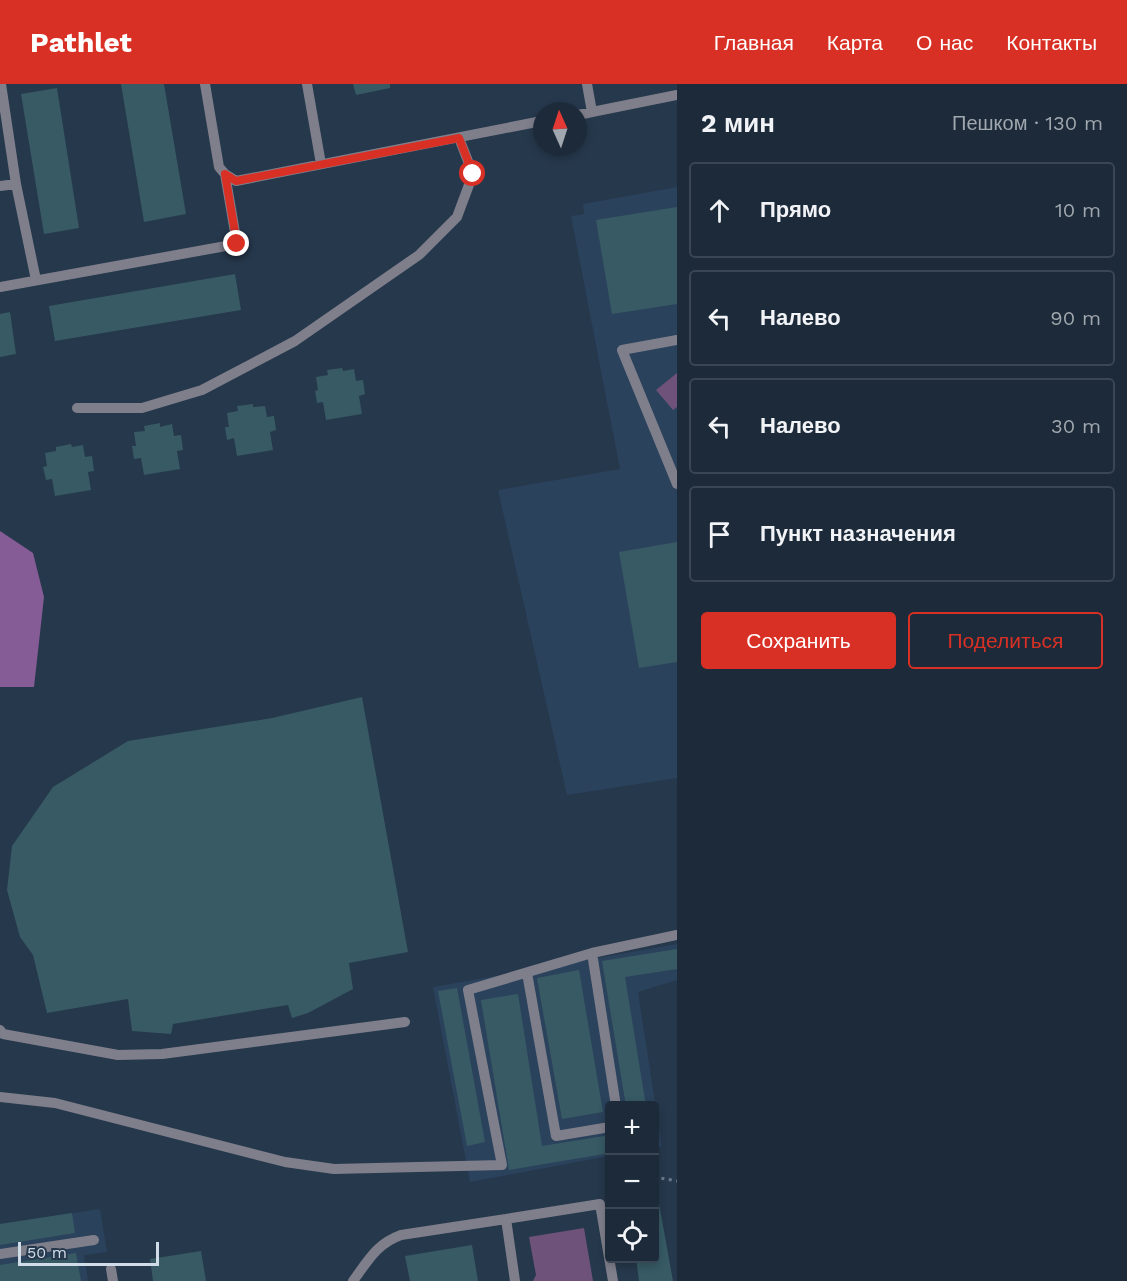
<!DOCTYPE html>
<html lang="ru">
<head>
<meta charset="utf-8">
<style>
  :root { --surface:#1c2a39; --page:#253241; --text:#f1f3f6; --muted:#a0a7ae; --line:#3a4653; --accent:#d93025 }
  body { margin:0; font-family:"Work Sans",sans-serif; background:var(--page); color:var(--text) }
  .controls { position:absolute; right:18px; bottom:18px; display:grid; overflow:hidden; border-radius:6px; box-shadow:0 3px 9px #0003 }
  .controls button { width:54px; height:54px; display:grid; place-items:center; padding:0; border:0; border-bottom:2px solid var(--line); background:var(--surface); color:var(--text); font:30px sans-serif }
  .compass { position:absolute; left:533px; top:18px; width:54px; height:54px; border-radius:50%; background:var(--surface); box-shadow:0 3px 9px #0003; rotate:357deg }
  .scale { position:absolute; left:18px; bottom:15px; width:141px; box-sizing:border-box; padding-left:6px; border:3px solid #d1dce9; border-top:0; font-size:16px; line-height:21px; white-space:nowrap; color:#d1dce9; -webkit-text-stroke:4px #26384c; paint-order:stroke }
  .stop { position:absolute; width:18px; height:18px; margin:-14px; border:4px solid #d93025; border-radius:50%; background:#fff }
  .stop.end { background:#d93025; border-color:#fff; box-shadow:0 2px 6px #0008 }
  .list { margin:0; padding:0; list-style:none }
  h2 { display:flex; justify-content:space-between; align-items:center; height:78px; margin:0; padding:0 24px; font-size:26px }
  h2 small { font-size:20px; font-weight:400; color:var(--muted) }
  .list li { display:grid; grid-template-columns:39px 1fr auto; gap:18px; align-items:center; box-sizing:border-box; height:96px; margin:0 12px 12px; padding:0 12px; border:2px solid var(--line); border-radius:6px }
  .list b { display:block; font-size:22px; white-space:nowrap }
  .list em { font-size:20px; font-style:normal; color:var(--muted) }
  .actions { display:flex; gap:12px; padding:18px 24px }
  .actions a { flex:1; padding:14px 0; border:2px solid var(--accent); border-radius:6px; text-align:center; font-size:21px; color:var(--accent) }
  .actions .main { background:var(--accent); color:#fff }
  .icon { flex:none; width:33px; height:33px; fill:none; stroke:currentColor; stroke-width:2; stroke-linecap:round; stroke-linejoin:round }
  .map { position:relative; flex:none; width:677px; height:1197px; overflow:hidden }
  header { display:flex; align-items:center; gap:36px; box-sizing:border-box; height:84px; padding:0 30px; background:var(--accent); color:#fff }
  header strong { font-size:28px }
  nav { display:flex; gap:33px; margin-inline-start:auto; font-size:21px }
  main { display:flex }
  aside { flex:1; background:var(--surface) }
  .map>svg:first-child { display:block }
  .built { fill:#2b425c }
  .green { fill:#6f527a }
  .forest { fill:#865c96 }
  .building { fill:#375a64 }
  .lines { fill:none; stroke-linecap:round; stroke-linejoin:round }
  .path { stroke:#6a798a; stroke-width:3; stroke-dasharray:3 4.5; stroke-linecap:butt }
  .lane { stroke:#7f7f8c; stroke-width:10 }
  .route { stroke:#d93025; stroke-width:8 }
</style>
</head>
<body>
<header>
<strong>Pathlet</strong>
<nav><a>Главная</a><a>Карта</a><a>О нас</a><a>Контакты</a></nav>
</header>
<main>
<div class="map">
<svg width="677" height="1197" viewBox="0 0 677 1197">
  <rect width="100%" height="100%" fill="#26384c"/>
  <!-- built -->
  <path class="built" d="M677 103V694L567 711 498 406 620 385 571 132 584 130 583 120Z
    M677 860V896L638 908 662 1063 655 1064 654 1022H610L609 1072 470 1098 433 903Z
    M100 1125 107 1168 84 1171 88 1197H0V1140Z"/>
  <!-- green -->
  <path class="green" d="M677 289V323L673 326 656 306Z
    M584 1144 593 1197H533L536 1191 529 1153Z"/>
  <!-- forest -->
  <path class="forest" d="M0 447 33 469 44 513 34 603H0Z"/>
  <!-- building -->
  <path class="building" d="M121 0H164L186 130 144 138Z
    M353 0H390V4L356 11Z
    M57 4 79 144 44 150 21 10Z
    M677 123V220L612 230 596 136Z
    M235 190 241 226 55 257 49 222Z
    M10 228 16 270 0 273V230Z
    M342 284 343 287 354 285 356 297 363 296 365 310 359 312 362 330 326 336 323 318 317 319 315 307 318 306 316 293 328 291 327 286Z
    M253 320V323L265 322 267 333 274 332 276 346 270 348 273 366 237 372 234 354 227 356 225 343H229L227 329 238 327 237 322Z
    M160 339V343L172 340 174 352 181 351 183 366 177 367 180 385 144 391 141 374 134 375 132 362H136L134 348 145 347 144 342Z
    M71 360 72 363 83 361 85 373 92 372 94 387 88 388 91 406 55 412 52 395 46 396 43 383 47 382 45 369 56 367V363Z
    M677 458V578L639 584 619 468Z
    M362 613 408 868 349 879 353 905 308 929 292 934 288 921 173 940 171 950 132 947 128 915 47 929 33 871 20 853 7 806 12 762 53 703 128 657 272 634Z
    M677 865V885L625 893 646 1022H626L602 877Z
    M579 886 603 1028 562 1035 537 894Z
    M457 904 485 1058 467 1062 438 907Z
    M518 910 542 1062 610 1051V1069L509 1086 481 916Z
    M658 1114 673 1197H639L636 1174H654V1115Z
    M72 1129 75 1149 0 1161V1140Z
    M472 1161 478 1197H410L405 1172Z
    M201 1167 206 1197H153L150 1175Z
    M76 1169 81 1197H0V1181Z"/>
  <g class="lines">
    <!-- path -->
    <path class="path" d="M654 1093 677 1097"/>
    <!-- lane -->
    <path class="lane" d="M1 0 16 100 36 196
      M205 0 219 83 225 90 236 97 542 37
      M307 0 321 80
      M587 0 592 28 677 11
      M578 31 592 28
      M0 102 16 100
      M0 203 237 160 225 90
      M677 256 622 266 677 400
      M77 324H142L202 306 295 257 419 171 457 133 473 90 459 54
      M592 869 616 1022
      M527 889 556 1052 610 1043
      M0 946 3 950 118 971 162 970 405 938
      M0 1013 55 1019 285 1078 334 1085 502 1081 468 906 592 869 677 851
      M0 1170 94 1156
      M111 1185 113 1197
      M353 1197C368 1177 376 1160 401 1151L506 1135
      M515 1197 506 1135 600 1120 613 1197"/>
  </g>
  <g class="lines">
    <!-- route -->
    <path class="route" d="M237 160 225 90 236 97 459 54 473 90"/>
  </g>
</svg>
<div class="controls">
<button>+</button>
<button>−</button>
<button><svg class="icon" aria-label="locate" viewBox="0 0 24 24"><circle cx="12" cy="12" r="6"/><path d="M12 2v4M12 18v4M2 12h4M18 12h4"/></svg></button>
</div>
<svg class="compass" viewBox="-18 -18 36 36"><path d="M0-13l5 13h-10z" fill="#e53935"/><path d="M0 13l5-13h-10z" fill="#a0a7ae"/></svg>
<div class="scale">50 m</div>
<div class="stop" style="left:473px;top:90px"></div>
<div class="stop end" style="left:237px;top:160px"></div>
</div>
<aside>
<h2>2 мин<small>Пешком · 130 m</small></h2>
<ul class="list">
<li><svg class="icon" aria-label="ahead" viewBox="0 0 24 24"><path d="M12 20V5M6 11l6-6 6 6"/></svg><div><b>Прямо</b></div><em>10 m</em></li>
<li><svg class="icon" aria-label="left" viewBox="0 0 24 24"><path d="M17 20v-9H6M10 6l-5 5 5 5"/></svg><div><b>Налево</b></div><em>90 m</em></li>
<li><svg class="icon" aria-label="left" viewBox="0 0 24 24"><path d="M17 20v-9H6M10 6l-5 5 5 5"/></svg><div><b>Налево</b></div><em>30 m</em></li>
<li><svg class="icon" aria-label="arrive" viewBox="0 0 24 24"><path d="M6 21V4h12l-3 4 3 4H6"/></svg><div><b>Пункт назначения</b></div></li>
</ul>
<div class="actions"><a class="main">Сохранить</a><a>Поделиться</a></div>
</aside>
</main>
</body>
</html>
